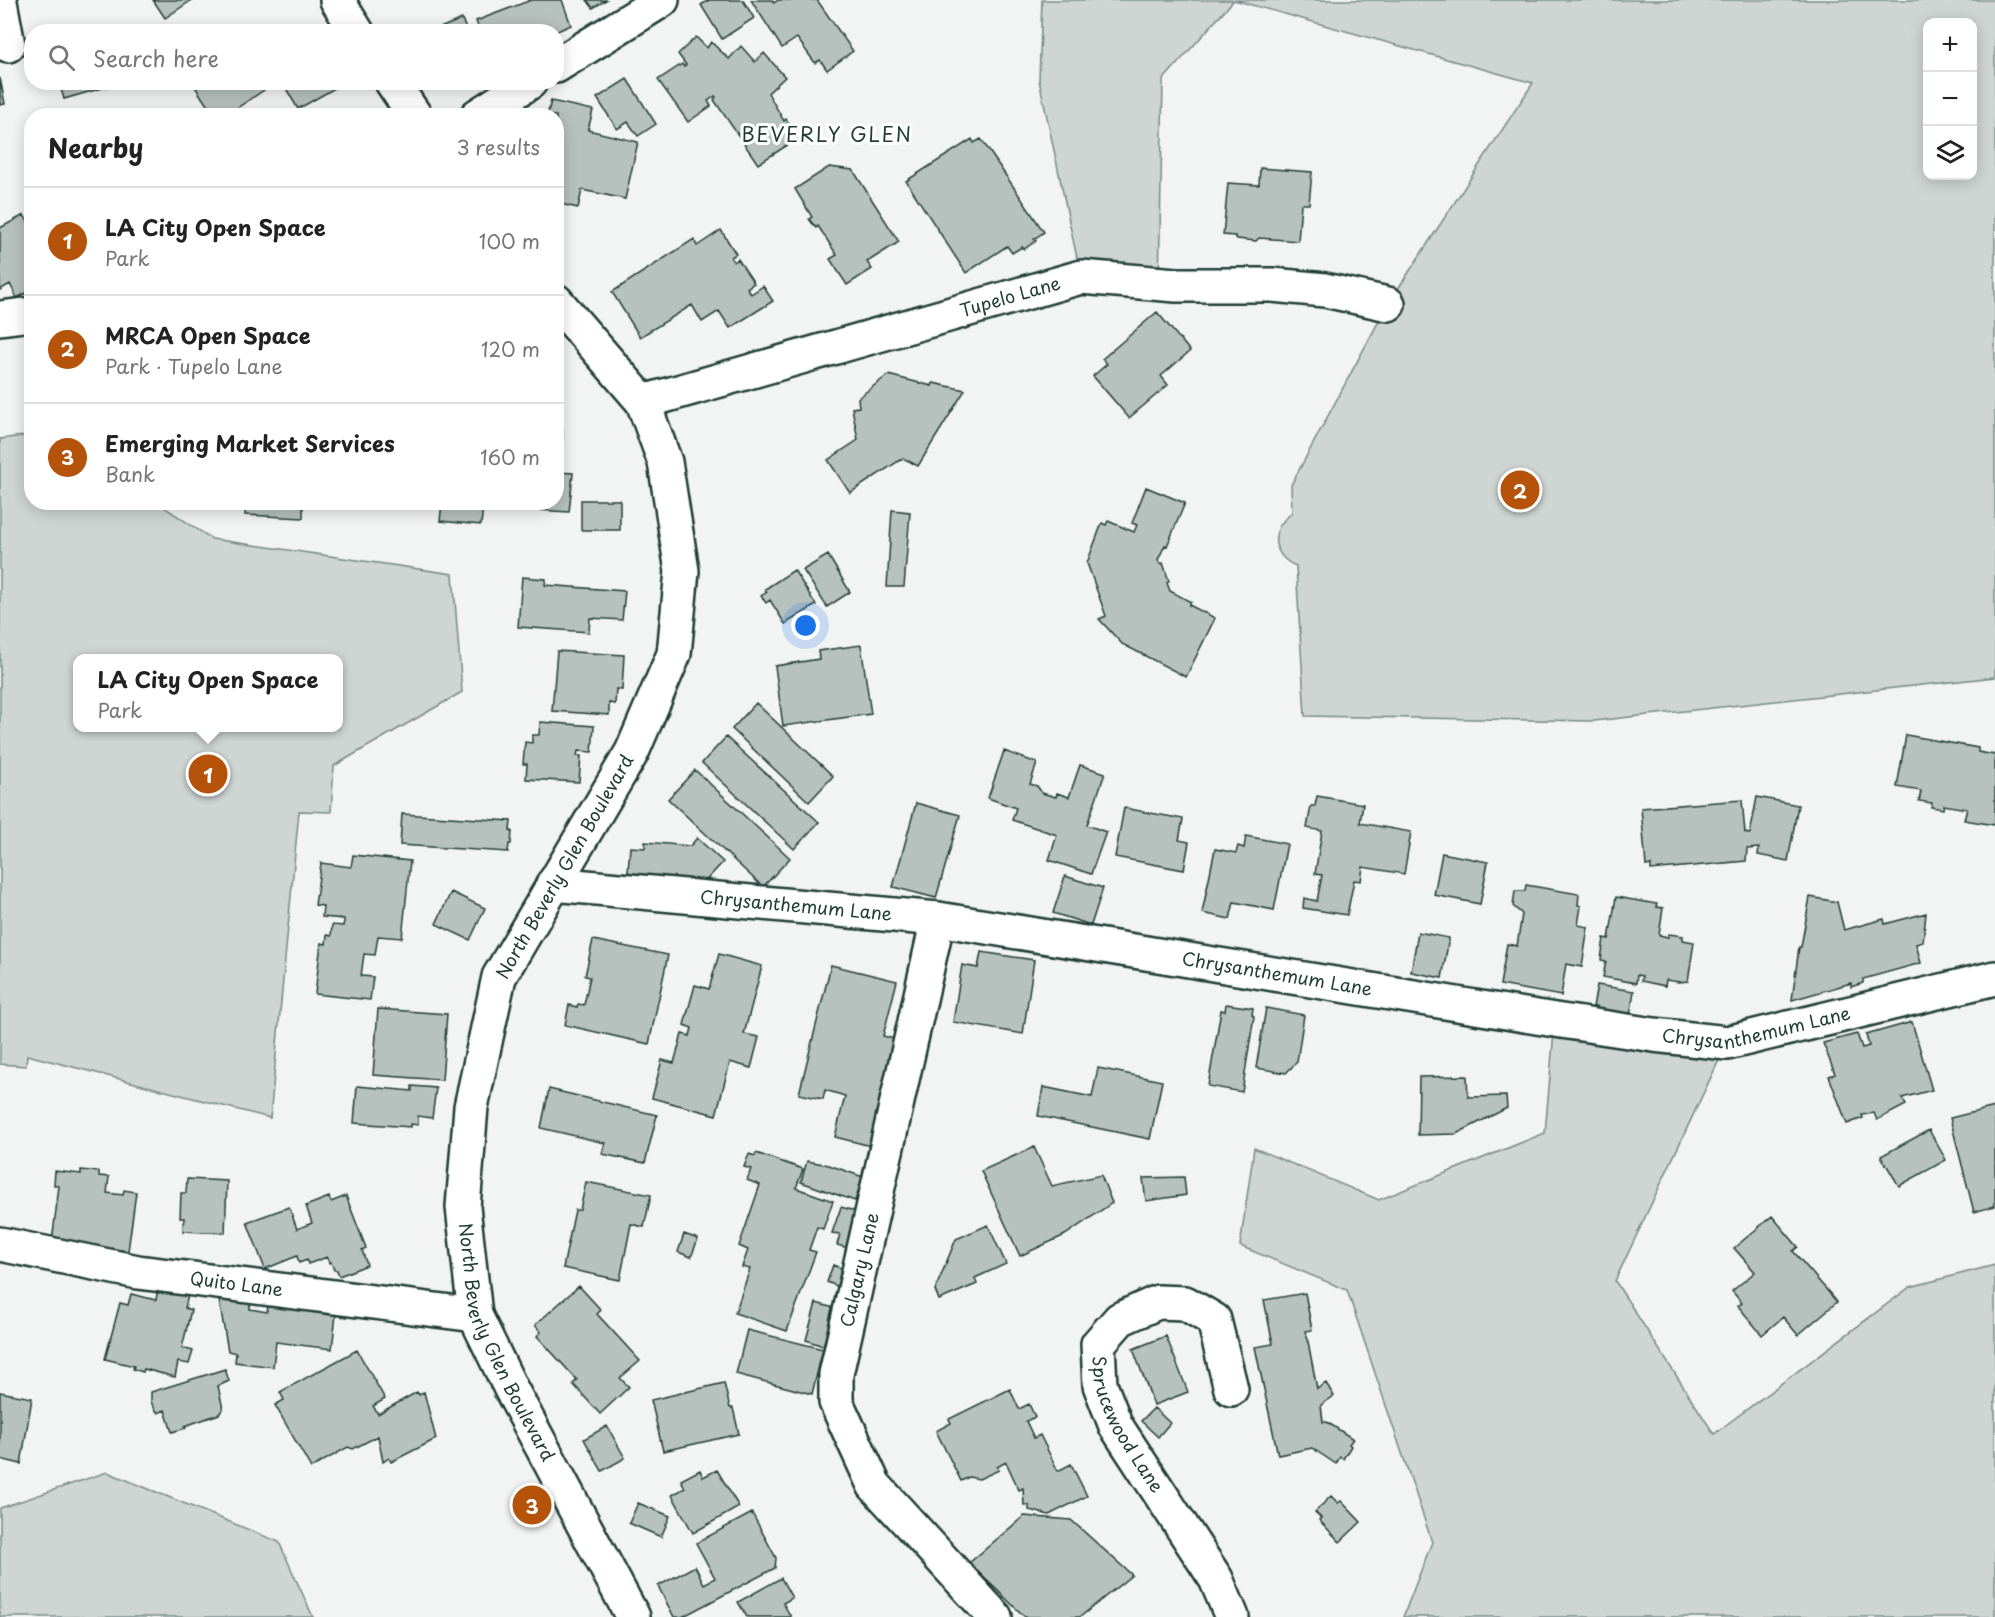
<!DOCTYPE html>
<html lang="en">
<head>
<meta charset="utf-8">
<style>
  :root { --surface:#fff; --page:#f6f6f6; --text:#222; --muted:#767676; --line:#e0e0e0; --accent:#b45309 }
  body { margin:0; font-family:"Playpen Sans",sans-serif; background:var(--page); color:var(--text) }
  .controls { position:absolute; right:18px; top:18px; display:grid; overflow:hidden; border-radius:12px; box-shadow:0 3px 15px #0003 }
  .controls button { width:54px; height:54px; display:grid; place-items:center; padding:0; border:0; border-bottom:2px solid var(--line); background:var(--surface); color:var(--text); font:30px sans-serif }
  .you { position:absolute; left:806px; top:626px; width:21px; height:21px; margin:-15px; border:4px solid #fff; border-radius:50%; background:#1a73e8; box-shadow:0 0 0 9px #1a73e833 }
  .badge { display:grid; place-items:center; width:39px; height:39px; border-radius:50%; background:var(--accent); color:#fff; font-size:20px; font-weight:700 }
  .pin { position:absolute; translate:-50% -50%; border:3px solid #fff; box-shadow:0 2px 6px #0006 }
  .popup { position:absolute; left:73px; top:654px; width:270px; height:78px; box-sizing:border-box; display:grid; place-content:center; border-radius:12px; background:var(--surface); filter:drop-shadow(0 2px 4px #0005); font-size:20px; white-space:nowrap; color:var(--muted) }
  .popup b { font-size:22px; color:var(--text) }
  .popup::after { content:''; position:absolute; left:50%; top:100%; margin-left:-12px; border:12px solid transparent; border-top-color:var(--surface) }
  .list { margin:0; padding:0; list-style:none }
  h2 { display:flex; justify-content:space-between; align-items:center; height:78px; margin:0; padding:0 24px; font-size:26px }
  h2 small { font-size:20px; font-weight:400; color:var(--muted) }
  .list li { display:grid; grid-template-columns:39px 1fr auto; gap:18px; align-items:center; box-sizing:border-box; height:108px; padding:0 24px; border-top:2px solid var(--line) }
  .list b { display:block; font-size:22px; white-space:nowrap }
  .list p { margin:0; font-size:20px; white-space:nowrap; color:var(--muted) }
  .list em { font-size:20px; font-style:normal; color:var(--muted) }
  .icon { flex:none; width:33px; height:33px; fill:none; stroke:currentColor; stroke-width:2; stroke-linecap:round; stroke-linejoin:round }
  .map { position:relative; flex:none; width:1995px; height:1617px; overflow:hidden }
  .search { position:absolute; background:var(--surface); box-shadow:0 3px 15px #0003; left:24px; top:24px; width:540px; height:66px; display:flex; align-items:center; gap:15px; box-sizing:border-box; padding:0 21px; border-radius:24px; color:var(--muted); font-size:22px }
  .panel { position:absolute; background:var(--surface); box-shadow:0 3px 15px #0003; left:24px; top:108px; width:540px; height:402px; border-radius:24px }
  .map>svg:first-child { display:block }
  .green { fill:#ced5d3; stroke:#768984; stroke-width:1.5; fill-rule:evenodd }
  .building { fill:#b7c1bd; stroke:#1f3d34; stroke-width:1.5 }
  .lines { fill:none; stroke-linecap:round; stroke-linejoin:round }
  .street-casing { stroke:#1f3d34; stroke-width:38 }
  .secondary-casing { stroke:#1f3d34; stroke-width:38 }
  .street { stroke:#fff; stroke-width:33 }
  .secondary { stroke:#fff; stroke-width:33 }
  .labels { text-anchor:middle; stroke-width:6; stroke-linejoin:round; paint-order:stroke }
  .street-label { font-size:18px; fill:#1f3d34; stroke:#fff }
  .neighbourhood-label { font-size:20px; letter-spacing:1.5px; fill:#1f3d34; stroke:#fff }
</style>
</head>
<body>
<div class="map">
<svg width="1995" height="1617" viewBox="0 0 1995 1617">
  <rect width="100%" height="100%" fill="#f2f3f3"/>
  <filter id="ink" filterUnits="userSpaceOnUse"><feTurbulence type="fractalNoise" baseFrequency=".0167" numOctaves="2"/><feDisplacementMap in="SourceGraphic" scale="12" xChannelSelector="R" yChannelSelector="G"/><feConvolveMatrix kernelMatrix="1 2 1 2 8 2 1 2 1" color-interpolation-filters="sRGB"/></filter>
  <g filter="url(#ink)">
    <!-- green -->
    <path class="green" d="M1042 0H1234L1163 80 1159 284 1081 277 1039 80Z
      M1234 0H1995V677L1594 721 1305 716 1296 566C1280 560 1270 543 1279 527 1282 521 1288 517 1292 512L1291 485 1388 304 1533 83ZM1928 22H1972V176H1928Z
      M31 435 32 502 158 503 212 539 453 574 462 692 334 766 331 812 299 811 270 1118 27 1055 26 1066 0 1064V439ZM77 658H338V728H77Z
      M1555 1020 1727 1043 1615 1281 1714 1434 1910 1287 1995 1265V1617H1403L1432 1542 1347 1290 1240 1246 1254 1148 1379 1200 1545 1133Z
      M107 1472 279 1542 313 1617H0V1508Z"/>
    <!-- building -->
    <path class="building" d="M153 0H192L165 18Z
      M531 0H562L571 25 555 32H472L479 29 476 21Z
      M587 0H606L593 8Z
      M709 0H743L754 18 722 39 701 5Z
      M751 0H772L774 3 778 0H817L853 51 827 70 820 60 815 63 797 38 782 48Z
      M462 19 467 32H430Z
      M696 37 707 48 711 42 729 59 741 46 755 62 764 53 785 77 768 93 784 121 786 119 793 129 790 131 797 139 758 164 714 100 716 97 715 96 708 101 711 106 688 122 658 80 682 64 684 67 686 65 678 54Z
      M0 78 5 104 0 105Z
      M627 79 656 124 638 136 628 122 617 129 597 98Z
      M59 82H120V83L64 99Z
      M192 82H259L264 90 225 116H214Z
      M289 82H332L335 88 298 109 284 85Z
      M551 101 593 110 588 130 638 142 625 199 582 190 578 208 556 203V116H547Z
      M972 139 974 143 981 139 1044 232 1034 239 1036 241 1024 249 1022 247 1012 253 1007 246 966 273 906 181Z
      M829 167 853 170 899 242 867 262 872 269 847 285 830 259 837 255 818 226 816 228 809 219 812 217 795 189Z
      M1260 168 1312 172 1309 204H1301L1298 241 1259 238 1256 241 1237 239 1235 236 1223 235 1228 183 1259 185Z
      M24 215 32 229V290L17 298 10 284 0 290V228Z
      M721 230 736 254 731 257 734 262 738 259 754 283 747 288 751 294 763 286 773 301 730 328 719 311 702 322 692 305 640 337 612 292 694 239 697 246Z
      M1157 312 1190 351 1161 376 1168 385 1129 418 1093 376 1107 364 1102 359Z
      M888 375 932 386 933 383 965 390 918 466 903 458 850 493 828 460 858 440 852 408 859 407 858 398Z
      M556 430 563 431 561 465H556Z
      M556 472 573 473 569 512 537 510 538 502H556Z
      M1146 487 1185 503 1167 546 1165 545 1158 560 1160 564 1163 563 1169 581 1167 583 1170 591 1191 602 1189 605 1215 618 1186 677 1122 644 1099 619 1106 616 1087 563 1102 523 1106 525 1108 521 1134 532 1137 525 1132 523Z
      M581 500H620V530H581Z
      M245 502H303V518L245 515Z
      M442 502H530V510L483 506 481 525 440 521Z
      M892 510 910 512 904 587H887Z
      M828 555 850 592 827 607 803 570Z
      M794 570 816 605 785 624 770 600 766 603 761 596 767 592 765 589Z
      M522 577 546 579 545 585 625 591 622 620 590 618 589 632 518 627Z
      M861 645 871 714 783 726 775 666 819 659 818 651Z
      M557 651 624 655 622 690 616 689 615 704 609 703V715L552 711Z
      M756 703 833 776 809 802 732 729Z
      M540 722 594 726 592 752 578 751 577 756H581L579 782 526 779 527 764H523L525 742 532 743V735H539Z
      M1906 735 1978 748V752L1995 755V825L1964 820 1967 809 1944 805 1943 809 1931 807 1932 803 1919 801 1921 791 1897 787Z
      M726 737 819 822 794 849 702 763Z
      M1004 751 1037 763 1030 784 1037 786 1042 793 1056 797 1057 793 1069 797 1080 765 1105 773 1087 825 1106 832 1091 874 1049 860 1057 835 1012 820 1016 808 988 798Z
      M695 770 790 858 763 887 668 799Z
      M1317 796 1363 804 1360 823 1411 832 1404 874 1363 867 1361 881 1354 880 1347 915 1303 908 1304 898 1317 901 1322 875 1315 874 1322 831 1307 828 1311 806H1315Z
      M1757 797 1798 805 1788 861 1758 855 1759 848 1747 849 1746 861 1651 870V865L1646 866 1641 808 1742 800 1745 833 1750 834Z
      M916 803 960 815 936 898 893 887Z
      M1124 808 1183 819 1179 840 1189 842 1184 870 1115 857Z
      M402 814 511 821 510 831H512L511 844H509L508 852 400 845Z
      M1246 836 1287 844 1274 910 1234 902 1230 919 1202 913 1215 849 1236 853 1238 846 1244 848Z
      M697 838 723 862 700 887 627 883 630 847 645 848V842L690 846Z
      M1442 853 1488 862 1480 904 1434 895Z
      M353 855 410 861 402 938 378 936 375 955 364 954 361 976 373 977 370 1000 315 994 321 943 326 944 327 935 331 936 332 925 343 926 344 921V919L322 917 323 906 315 905 321 863 351 867Z
      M1065 876 1103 888 1091 925 1053 913Z
      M1526 885 1579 894 1578 905 1581 906 1578 925 1588 927 1582 967 1566 964 1561 996 1500 985 1507 944 1517 946 1522 914 1513 906 1515 891H1525Z
      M451 892 485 908 470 940 436 924Z
      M1616 897 1657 904 1656 907 1663 908 1659 935 1668 937 1669 934 1683 936V940L1694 942 1688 981 1679 982 1666 980 1665 986 1641 981 1642 976 1637 975 1636 983 1603 977 1606 961 1601 960 1604 938 1609 939Z
      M1810 897 1837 902 1844 930 1884 919 1885 924 1926 913 1923 942 1916 944 1921 963 1863 979V983L1851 987V983L1792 1000 1799 947H1801Z
      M1418 932 1449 938 1442 978 1411 972Z
      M593 940 668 955 649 1044 565 1025 569 1005 577 1007 578 1004 584 1005 590 977 585 976Z
      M981 952 1034 960 1023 1034 953 1022 962 965 978 968Z
      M719 954 762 966 744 1034 759 1037 751 1068 730 1062 716 1115 652 1098 662 1060 674 1063 682 1034 690 1036 692 1028 684 1025 695 985 709 989Z
      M831 965 897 981 883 1036 898 1040 871 1146 835 1137 845 1096 825 1090 823 1099 799 1094Z
      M1597 985 1634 991 1629 1021 1596 1015 1597 1007H1593Z
      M1226 1004 1253 1008 1252 1015 1254 1016 1242 1092 1208 1086 1221 1010 1225 1011Z
      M1266 1008 1304 1015 1297 1062 1286 1073 1256 1068Z
      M378 1009 447 1014 442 1080 373 1075Z
      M1912 1022 1932 1090 1902 1098 1906 1105 1877 1120 1874 1113 1862 1115 1863 1118 1847 1124 1829 1076 1835 1074 1823 1043 1857 1034 1862 1048 1869 1046 1866 1035Z
      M1098 1068 1162 1081 1150 1139 1038 1116 1043 1087 1092 1097Z
      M1467 1076 1468 1097 1506 1096 1507 1108 1456 1134 1418 1135 1419 1077Z
      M357 1086 412 1091V1086L436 1088 432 1118 418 1116V1125L411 1124V1127L354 1123Z
      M549 1089 657 1115 645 1163 602 1154 605 1143 541 1128Z
      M1995 1107V1206L1974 1212 1950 1118Z
      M1929 1130 1946 1160 1899 1186 1881 1156Z
      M1034 1147 1052 1186 1101 1175 1112 1203 1065 1235 1020 1256 981 1171Z
      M756 1153 803 1169 796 1188 833 1201 823 1229 817 1227 809 1250 816 1252 787 1331 735 1313 750 1269 742 1267 748 1250 739 1246 760 1185 747 1180 751 1169 744 1167 749 1154 755 1156Z
      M807 1161 829 1165 863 1177 855 1201 801 1182Z
      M81 1170 99 1172V1176L109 1177 107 1193 123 1195 124 1190 136 1192 128 1251 52 1242 59 1186 54 1185 55 1171 81 1174Z
      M1184 1177 1186 1195 1146 1201 1143 1178Z
      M187 1179 227 1181 225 1233 183 1231 184 1218H180L181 1193H186Z
      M586 1182 651 1195 644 1227 631 1224 620 1280 563 1268 575 1210H580Z
      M346 1196 366 1248 362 1250 367 1265 339 1276 337 1270H334L331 1262 329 1263 327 1257 308 1264 307 1260 299 1263 297 1256 265 1269 247 1222 289 1207 297 1229 312 1223 306 1206 329 1197 331 1202Z
      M841 1207 858 1212 849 1248 837 1245 840 1234 832 1233Z
      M1772 1216 1798 1247 1793 1251 1837 1302 1798 1335 1783 1317 1762 1335 1738 1306 1742 1303 1732 1291 1755 1272 1734 1248Z
      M988 1225 1006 1264 975 1278 977 1284 939 1300 935 1290 956 1239Z
      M684 1234 698 1239 691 1257 678 1252Z
      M833 1265 843 1269 839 1287 827 1282Z
      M579 1286 601 1310 597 1314 640 1361 620 1378 629 1387 600 1414 573 1384 577 1380 537 1336 541 1332 535 1325Z
      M158 1287 188 1295 185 1308 191 1310 182 1348 193 1351 189 1364 178 1362 175 1377 144 1369 143 1372 133 1369 134 1366 105 1359 120 1303 128 1305 131 1294 156 1300Z
      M1305 1293 1312 1330 1306 1331 1317 1389 1326 1383 1334 1396 1321 1405 1323 1422H1327L1353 1439 1349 1444 1351 1446 1343 1459 1340 1457 1336 1464 1312 1448 1278 1455 1255 1347 1273 1344 1264 1300Z
      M219 1300 250 1304V1309L267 1312 268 1306 336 1315 332 1349 276 1342 273 1367 235 1362 236 1353 228 1351Z
      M816 1303 834 1308 823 1346 806 1340Z
      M747 1330 823 1349 812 1394 736 1374Z
      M1166 1336 1188 1392 1154 1405 1133 1349Z
      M357 1350 385 1399 373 1406 378 1414 417 1392 419 1395 424 1392 436 1439 391 1462 389 1458 383 1462 378 1436 353 1449 348 1447 311 1468 275 1405 284 1400 280 1392Z
      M225 1369 229 1381 218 1386 223 1409 219 1414 185 1426 186 1428 172 1432 165 1410 158 1413 155 1409 151 1402V1392Z
      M724 1383 730 1408H733L739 1434 663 1451 651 1400Z
      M1010 1389 1019 1409 1029 1404 1035 1417 1026 1421 1034 1438 1040 1435 1058 1471 1071 1464 1087 1496 1049 1515 1029 1510V1505H1024L1023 1488 1019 1490 1006 1462 997 1467 999 1470 979 1479 969 1477 961 1481 936 1431 951 1423 949 1419Z
      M0 1392 32 1398 21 1464 0 1459Z
      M1154 1408 1170 1423 1158 1437 1141 1421Z
      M607 1426 625 1458 602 1471 584 1439Z
      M700 1470 703 1477 717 1470 739 1507 693 1533 672 1495 685 1488 681 1480Z
      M1331 1496 1338 1503 1341 1501 1361 1522 1340 1542 1319 1520 1321 1518 1315 1512Z
      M638 1503 670 1516 661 1537 629 1523Z
      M752 1513 776 1558 775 1568 682 1617H674L658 1586 695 1566 704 1584 715 1578 696 1543Z
      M1024 1516 1071 1520 1132 1575 1080 1617H1025L969 1563Z
      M781 1578 792 1598 783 1603 791 1617H747L738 1602Z"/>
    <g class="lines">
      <!-- street casing -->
      <g class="street-casing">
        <g id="street">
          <path d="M0 2 8 45"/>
          <path d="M556 66 662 0"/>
          <path d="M477 116 530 82"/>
          <path d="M0 318 32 314"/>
          <path id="s1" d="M643 402 1081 277 1176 285H1272L1325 290 1388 304"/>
          <path id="s2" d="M553 884 938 919 1555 1020 1654 1035 1727 1043 1995 978"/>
          <path d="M938 919 836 1374V1402L874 1485 995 1617"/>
          <path id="s3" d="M0 1244 138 1272 475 1315"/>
          <path id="s4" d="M1231 1389 1214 1320 1185 1303 1158 1302 1120 1319 1098 1344 1100 1385 1116 1426 1216 1579 1232 1617"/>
        </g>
      </g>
      <!-- secondary casing -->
      <g class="secondary-casing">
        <g id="secondary">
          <path d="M337 0 357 32"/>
          <path d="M392 82 415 116"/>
          <path id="s5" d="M556 301 643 402 665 462 682 571 674 654 632 752 499 977 471 1107 463 1207 475 1315 511 1389 633 1617"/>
        </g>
      </g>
      <!-- street -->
      <use href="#street" class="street"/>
      <!-- secondary -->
      <use href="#secondary" class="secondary"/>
    </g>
  </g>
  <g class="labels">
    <!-- street labels -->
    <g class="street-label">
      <text dy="6" stroke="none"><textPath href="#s1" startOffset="382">Tupelo Lane</textPath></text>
      <text transform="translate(565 867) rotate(-60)" y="6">North Beverly Glen Boulevard</text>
      <text dy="6" stroke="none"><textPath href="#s2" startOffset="244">Chrysanthemum Lane</textPath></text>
      <text dy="6" stroke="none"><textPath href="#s2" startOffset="730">Chrysanthemum Lane</textPath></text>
      <text dy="6" stroke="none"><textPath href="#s2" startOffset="1216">Chrysanthemum Lane</textPath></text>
      <text transform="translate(860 1270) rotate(-77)" y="6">Calgary Lane</text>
      <text dy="6" stroke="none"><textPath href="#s3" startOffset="240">Quito Lane</textPath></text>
      <text dy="6" stroke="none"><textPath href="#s5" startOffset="1136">North Beverly Glen Boulevard</textPath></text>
      <text dy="6" stroke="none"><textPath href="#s4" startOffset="294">Sprucewood Lane</textPath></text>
    </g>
    <!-- neighbourhood labels -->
    <g class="neighbourhood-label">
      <text x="827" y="142">BEVERLY GLEN</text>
    </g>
  </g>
</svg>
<div class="controls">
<button>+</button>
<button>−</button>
<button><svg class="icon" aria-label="layers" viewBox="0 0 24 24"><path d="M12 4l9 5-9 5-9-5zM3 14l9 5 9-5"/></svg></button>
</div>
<div class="you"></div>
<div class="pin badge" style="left:208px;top:774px">1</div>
<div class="popup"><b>LA City Open Space</b>Park</div>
<div class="pin badge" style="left:1520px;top:490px">2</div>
<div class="pin badge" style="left:532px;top:1505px">3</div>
<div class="search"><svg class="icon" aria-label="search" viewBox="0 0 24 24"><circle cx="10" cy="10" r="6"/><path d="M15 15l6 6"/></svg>Search here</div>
<section class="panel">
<h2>Nearby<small>3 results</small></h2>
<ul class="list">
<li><span class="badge">1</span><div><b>LA City Open Space</b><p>Park</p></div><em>100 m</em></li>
<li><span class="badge">2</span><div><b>MRCA Open Space</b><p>Park · Tupelo Lane</p></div><em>120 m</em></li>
<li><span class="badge">3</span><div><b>Emerging Market Services</b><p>Bank</p></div><em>160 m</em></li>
</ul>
</section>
</div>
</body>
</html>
